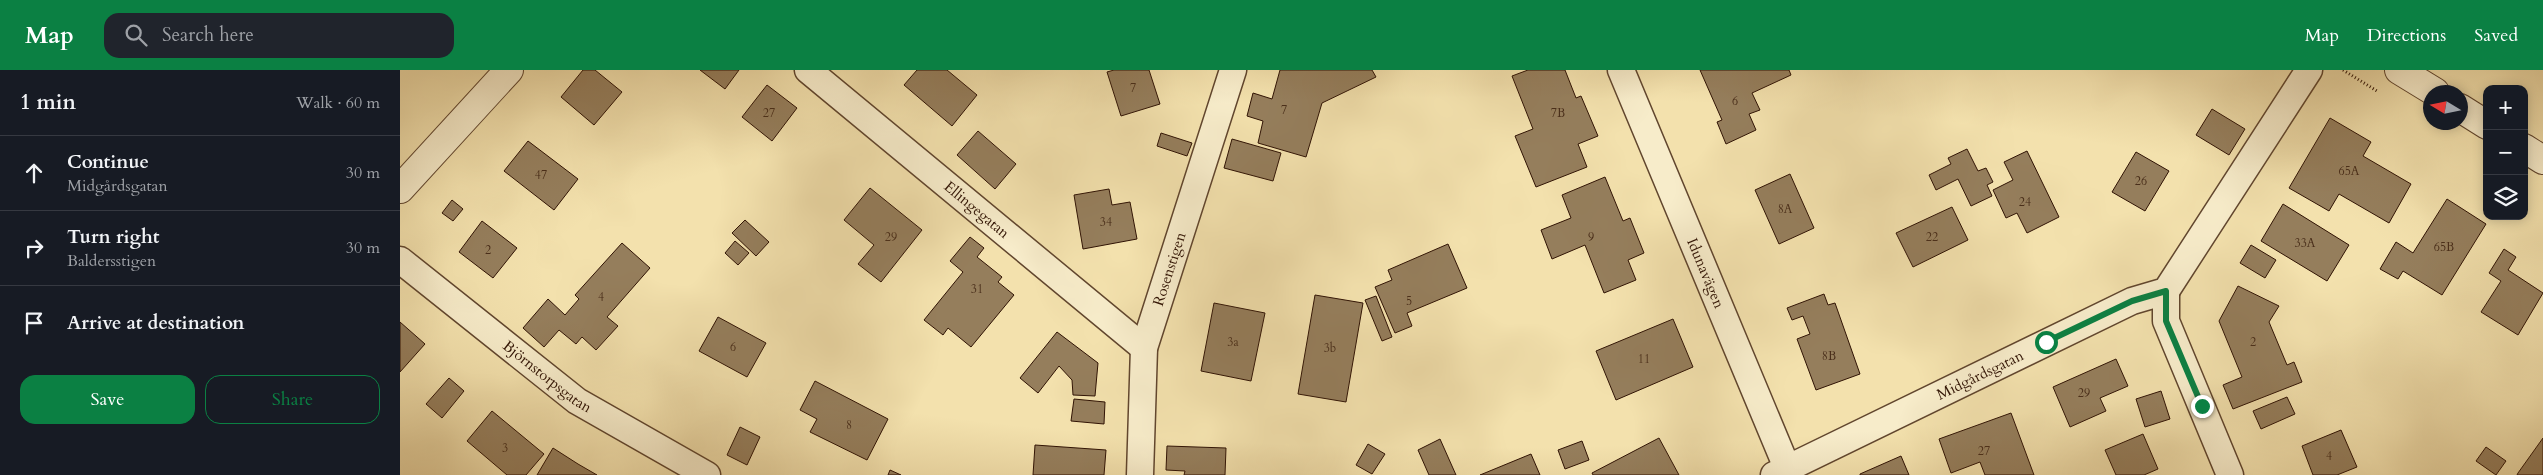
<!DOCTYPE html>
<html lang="en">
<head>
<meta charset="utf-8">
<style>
  :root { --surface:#171b24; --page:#20242c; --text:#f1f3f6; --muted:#9ea1a6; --line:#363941; --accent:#0b8043 }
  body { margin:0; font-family:Cardo,serif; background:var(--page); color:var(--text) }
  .controls { position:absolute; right:15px; top:15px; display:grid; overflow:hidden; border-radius:10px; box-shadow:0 2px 12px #0003 }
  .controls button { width:45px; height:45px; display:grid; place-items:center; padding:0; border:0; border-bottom:1px solid var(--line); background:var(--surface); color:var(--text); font:25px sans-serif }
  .compass { position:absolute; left:2023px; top:15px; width:45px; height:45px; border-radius:50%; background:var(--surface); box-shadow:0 2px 12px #0003; rotate:280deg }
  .stop { position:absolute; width:15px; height:15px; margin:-11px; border:4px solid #0b8043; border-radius:50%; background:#fff }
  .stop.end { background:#0b8043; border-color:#fff; box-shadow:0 1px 5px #0008 }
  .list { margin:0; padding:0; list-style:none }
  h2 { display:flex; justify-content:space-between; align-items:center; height:65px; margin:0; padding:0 20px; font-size:21px }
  h2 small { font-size:16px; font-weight:400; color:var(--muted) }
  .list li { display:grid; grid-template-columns:32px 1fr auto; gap:15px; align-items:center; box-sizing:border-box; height:75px; padding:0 20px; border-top:1px solid var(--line) }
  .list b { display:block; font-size:19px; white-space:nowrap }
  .list p { margin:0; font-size:16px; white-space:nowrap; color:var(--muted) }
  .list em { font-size:16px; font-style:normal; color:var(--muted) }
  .actions { display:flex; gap:10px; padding:15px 20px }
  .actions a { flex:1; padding:11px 0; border:1px solid var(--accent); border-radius:15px; text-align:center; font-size:18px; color:var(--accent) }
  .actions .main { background:var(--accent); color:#fff }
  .icon { flex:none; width:28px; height:28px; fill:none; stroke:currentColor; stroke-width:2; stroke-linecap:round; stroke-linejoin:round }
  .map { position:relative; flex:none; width:2143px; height:405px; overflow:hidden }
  header { display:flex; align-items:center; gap:30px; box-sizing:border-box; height:70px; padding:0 25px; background:var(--accent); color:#fff }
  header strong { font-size:24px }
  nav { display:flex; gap:28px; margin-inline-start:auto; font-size:18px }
  .search { width:350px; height:45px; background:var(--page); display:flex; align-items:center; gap:12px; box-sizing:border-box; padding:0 18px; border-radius:15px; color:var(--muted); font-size:19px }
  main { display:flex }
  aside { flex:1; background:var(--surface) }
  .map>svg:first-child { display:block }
  .building { fill:#957e5c; stroke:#301304 }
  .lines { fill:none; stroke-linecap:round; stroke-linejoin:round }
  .minor-casing { stroke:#61462e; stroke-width:29 }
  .tertiary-casing { stroke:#61462e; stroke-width:30 }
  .path { stroke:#301304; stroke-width:3; stroke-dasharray:1 2.5; stroke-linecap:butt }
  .minor { stroke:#f7ecca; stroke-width:26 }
  .tertiary { stroke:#f7ecca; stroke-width:28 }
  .route { stroke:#0b8043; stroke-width:6 }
  .labels { text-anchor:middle; stroke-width:4.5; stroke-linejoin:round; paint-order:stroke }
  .number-label { font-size:12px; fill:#492e1a }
  .street-label { font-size:15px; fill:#301304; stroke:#f7ecca }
</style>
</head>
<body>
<header>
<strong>Map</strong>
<div class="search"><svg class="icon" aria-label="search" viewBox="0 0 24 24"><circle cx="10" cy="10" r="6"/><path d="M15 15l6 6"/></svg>Search here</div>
<nav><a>Map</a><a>Directions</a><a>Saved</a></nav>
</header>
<main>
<aside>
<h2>1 min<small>Walk · 60 m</small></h2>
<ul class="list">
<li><svg class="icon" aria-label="ahead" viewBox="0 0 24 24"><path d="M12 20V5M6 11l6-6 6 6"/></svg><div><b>Continue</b><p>Midgårdsgatan</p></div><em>30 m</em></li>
<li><svg class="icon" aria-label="right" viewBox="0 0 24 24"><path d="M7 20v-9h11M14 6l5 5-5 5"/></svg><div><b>Turn right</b><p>Baldersstigen</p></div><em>30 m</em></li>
<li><svg class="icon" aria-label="arrive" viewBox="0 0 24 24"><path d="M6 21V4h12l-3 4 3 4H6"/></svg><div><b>Arrive at destination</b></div></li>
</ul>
<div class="actions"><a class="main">Save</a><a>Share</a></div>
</aside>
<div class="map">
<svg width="2143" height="405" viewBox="0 0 2143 405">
  <rect width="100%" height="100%" fill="#f3e1ad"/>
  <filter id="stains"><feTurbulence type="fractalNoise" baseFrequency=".004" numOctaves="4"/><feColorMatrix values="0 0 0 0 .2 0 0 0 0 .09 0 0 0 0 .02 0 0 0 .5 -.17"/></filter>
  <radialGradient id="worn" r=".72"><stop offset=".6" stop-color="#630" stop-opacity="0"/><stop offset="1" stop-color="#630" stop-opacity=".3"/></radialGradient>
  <!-- building -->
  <path class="building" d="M183 0H195L222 22 194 55 161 27Z
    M300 0H339L325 19Z
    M517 0H547L577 25 552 56 504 15Z
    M714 0H749L760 34 721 46 707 2Z
    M880 0H972L976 7 922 33 906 87 858 73 863 51 847 46 853 23 872 29Z
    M1128 0H1165L1176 28 1181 26 1198 66 1178 74 1187 97 1136 117 1115 66 1133 59 1112 6Z
    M1300 0H1389L1391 5 1352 23 1360 40 1349 44 1356 60 1326 74 1317 52 1322 50Z
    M367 15 397 38 372 71 342 47Z
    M1812 39 1845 59 1829 85 1796 65Z
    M1930 48 1971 72 1963 86 2011 114 1989 153 1939 124 1929 141 1889 118Z
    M578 61 616 94 595 119 557 85Z
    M761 63 792 73 787 86 757 76Z
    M832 69 881 83 873 111 824 98Z
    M128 71 178 109 154 140 104 101Z
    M1567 79 1578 101 1586 98 1593 112 1587 115 1592 126 1571 136 1558 109 1536 120 1529 105 1551 94 1548 88Z
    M1627 81 1659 147 1627 163 1617 143 1606 148 1593 120 1613 110 1604 92Z
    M1736 82 1769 101 1745 141 1712 122Z
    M1390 104 1414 158 1379 174 1355 120Z
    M1205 107 1223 151 1230 148 1244 183 1228 190 1236 210 1204 223 1185 175 1152 189 1141 160 1171 148 1162 125Z
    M470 118 522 160 481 212 458 194 474 175 444 150Z
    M709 119 712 135 730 132 737 169 683 179 674 125Z
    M2047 129 2086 154 2042 225 2003 201 1998 209 1980 199 1996 172 2013 183Z
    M52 130 63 139 53 151 42 143Z
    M1883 134 1949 175 1927 211 1861 171Z
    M1552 137 1568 170 1513 197 1496 163Z
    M345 150 369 172 356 186 332 163Z
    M82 151 117 178 93 208 59 182Z
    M570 167 584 178 577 187 602 207 598 212 614 225 571 277 548 258 543 265 524 250 563 202 550 191Z
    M335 171 349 183 338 195 325 183Z
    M222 173 250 198 207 247 218 256 196 280 182 267 176 274 159 260 144 277 123 258 148 229 165 245 179 229 175 225Z
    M1048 174 1067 218 1007 243 1012 256 995 263 975 217 992 210 988 200Z
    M1851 175 1876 190 1865 208 1840 193Z
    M2104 179 2116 187 2108 200 2143 223 2118 265 2081 242 2101 211 2089 203Z
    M1838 216 1879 236 1869 252 1887 295 1894 292 1902 312 1833 339 1823 315 1842 307 1819 251Z
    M1424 224 1428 235 1435 233 1460 304 1416 320 1397 269 1410 264 1403 246 1392 250 1387 238Z
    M915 225 963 233 946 332 898 324Z
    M976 226 992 267 982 271 965 230Z
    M814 233 865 243 851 311 801 301Z
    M318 247 366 273 347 307 299 281Z
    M1273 249 1293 297 1216 330 1196 281Z
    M0 252 25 274 0 302Z
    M657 262 698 293 695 326 673 325 672 310 659 296 638 323 620 308Z
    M1716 289 1728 316 1700 328 1706 341 1670 357 1653 317Z
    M49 308 64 321 42 348 26 334Z
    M415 311 488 349 467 390 410 362 417 349 400 340Z
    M1761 321 1770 349 1745 357 1736 329Z
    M1887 327 1895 344 1861 359 1853 341Z
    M674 329 705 332 704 354 671 351Z
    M92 341 144 384 126 405H107L67 371Z
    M1611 343 1634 405H1585L1580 392 1551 403 1539 369Z
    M340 357 360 367 347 395 327 385Z
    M1941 360 1957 397 1937 405H1913L1902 376Z
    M1743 364 1758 399 1744 405H1716L1705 380Z
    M1259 368 1279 405H1193L1192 403Z
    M2143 368V405H2117L2118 403Z
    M1040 369 1056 405H1029L1018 380Z
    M1182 371 1189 390 1165 399 1158 380Z
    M968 374 985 384 972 404 956 395Z
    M635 375 706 380 704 405H633Z
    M767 376 826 378 825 405H784L785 401 766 400Z
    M2086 377 2106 391 2096 405 2076 391Z
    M153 378 178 394 197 405H137Z
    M1131 384 1140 405H1080Z
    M1501 386 1509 405H1460V404Z
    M490 400 501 405H488Z"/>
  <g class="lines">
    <!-- minor casing -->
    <g class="minor-casing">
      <g id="minor">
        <path id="s1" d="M408 0 744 278"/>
        <path id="s2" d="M1221 0 1390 405"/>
        <path id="s3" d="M0 190 177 331 307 405"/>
        <path d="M1766 221V251L1830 405"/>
        <path id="s4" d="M740 405 744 278 833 0"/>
        <path id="s5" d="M1374 405 1732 231 1766 221 1909 0"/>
      </g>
    </g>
    <!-- tertiary casing -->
    <g class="tertiary-casing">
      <path id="tertiary" d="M1999 0 2035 22
        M2060 38 2087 55
        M2124 78 2143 90
        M0 119 109 0"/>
    </g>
    <!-- path -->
    <path class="path" d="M1943 0 1977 21"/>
    <!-- minor -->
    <use href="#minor" class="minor"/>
    <!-- tertiary -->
    <use href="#tertiary" class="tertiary"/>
  </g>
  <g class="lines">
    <!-- route -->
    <path class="route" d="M1646 272 1732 231 1766 221V251L1802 336"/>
  </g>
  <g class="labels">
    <!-- number labels -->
    <g class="number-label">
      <text x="733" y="22">7</text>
      <text x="1335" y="35">6</text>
      <text x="884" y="44">7</text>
      <text x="369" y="47">27</text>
      <text x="1158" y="47">7B</text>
      <text x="1949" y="105">65A</text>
      <text x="141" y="109">47</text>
      <text x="1741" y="115">26</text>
      <text x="1625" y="136">24</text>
      <text x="1385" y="143">8A</text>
      <text x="706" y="156">34</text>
      <text x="491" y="171">29</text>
      <text x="1191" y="171">9</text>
      <text x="1532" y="171">22</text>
      <text x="1905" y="177">33A</text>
      <text x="2044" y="181">65B</text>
      <text x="88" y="184">2</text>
      <text x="577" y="223">31</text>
      <text x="201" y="231">4</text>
      <text x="1009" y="235">5</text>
      <text x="833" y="276">3a</text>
      <text x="1853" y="276">2</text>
      <text x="333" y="281">6</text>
      <text x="930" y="282">3b</text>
      <text x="1429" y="290">8B</text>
      <text x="1244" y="293">11</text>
      <text x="1684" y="327">29</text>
      <text x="449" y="359">8</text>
      <text x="105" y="382">3</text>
      <text x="1584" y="385">27</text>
      <text x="1929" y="390">4</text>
    </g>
    <!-- street labels -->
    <g class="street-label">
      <text dy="5" stroke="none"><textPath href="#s1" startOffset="219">Ellingegatan</textPath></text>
      <text dy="5" stroke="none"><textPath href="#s4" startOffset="210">Rosenstigen</textPath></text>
      <text dy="5" stroke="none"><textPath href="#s2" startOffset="220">Idunavägen</textPath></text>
      <text dy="5" stroke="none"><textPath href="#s3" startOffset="188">Björnstorpsgatan</textPath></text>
      <text dy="5" stroke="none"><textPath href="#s5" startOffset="229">Midgårdsgatan</textPath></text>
    </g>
  </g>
  <rect width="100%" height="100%" filter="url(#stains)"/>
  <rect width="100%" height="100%" fill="url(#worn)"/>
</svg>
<div class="controls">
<button>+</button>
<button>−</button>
<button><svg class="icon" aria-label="layers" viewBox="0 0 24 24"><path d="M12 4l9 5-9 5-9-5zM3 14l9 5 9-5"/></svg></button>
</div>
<svg class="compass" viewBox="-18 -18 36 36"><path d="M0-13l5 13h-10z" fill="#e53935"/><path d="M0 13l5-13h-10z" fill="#9ea1a6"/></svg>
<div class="stop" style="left:1646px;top:272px"></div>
<div class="stop end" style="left:1802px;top:336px"></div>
</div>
</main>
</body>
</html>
